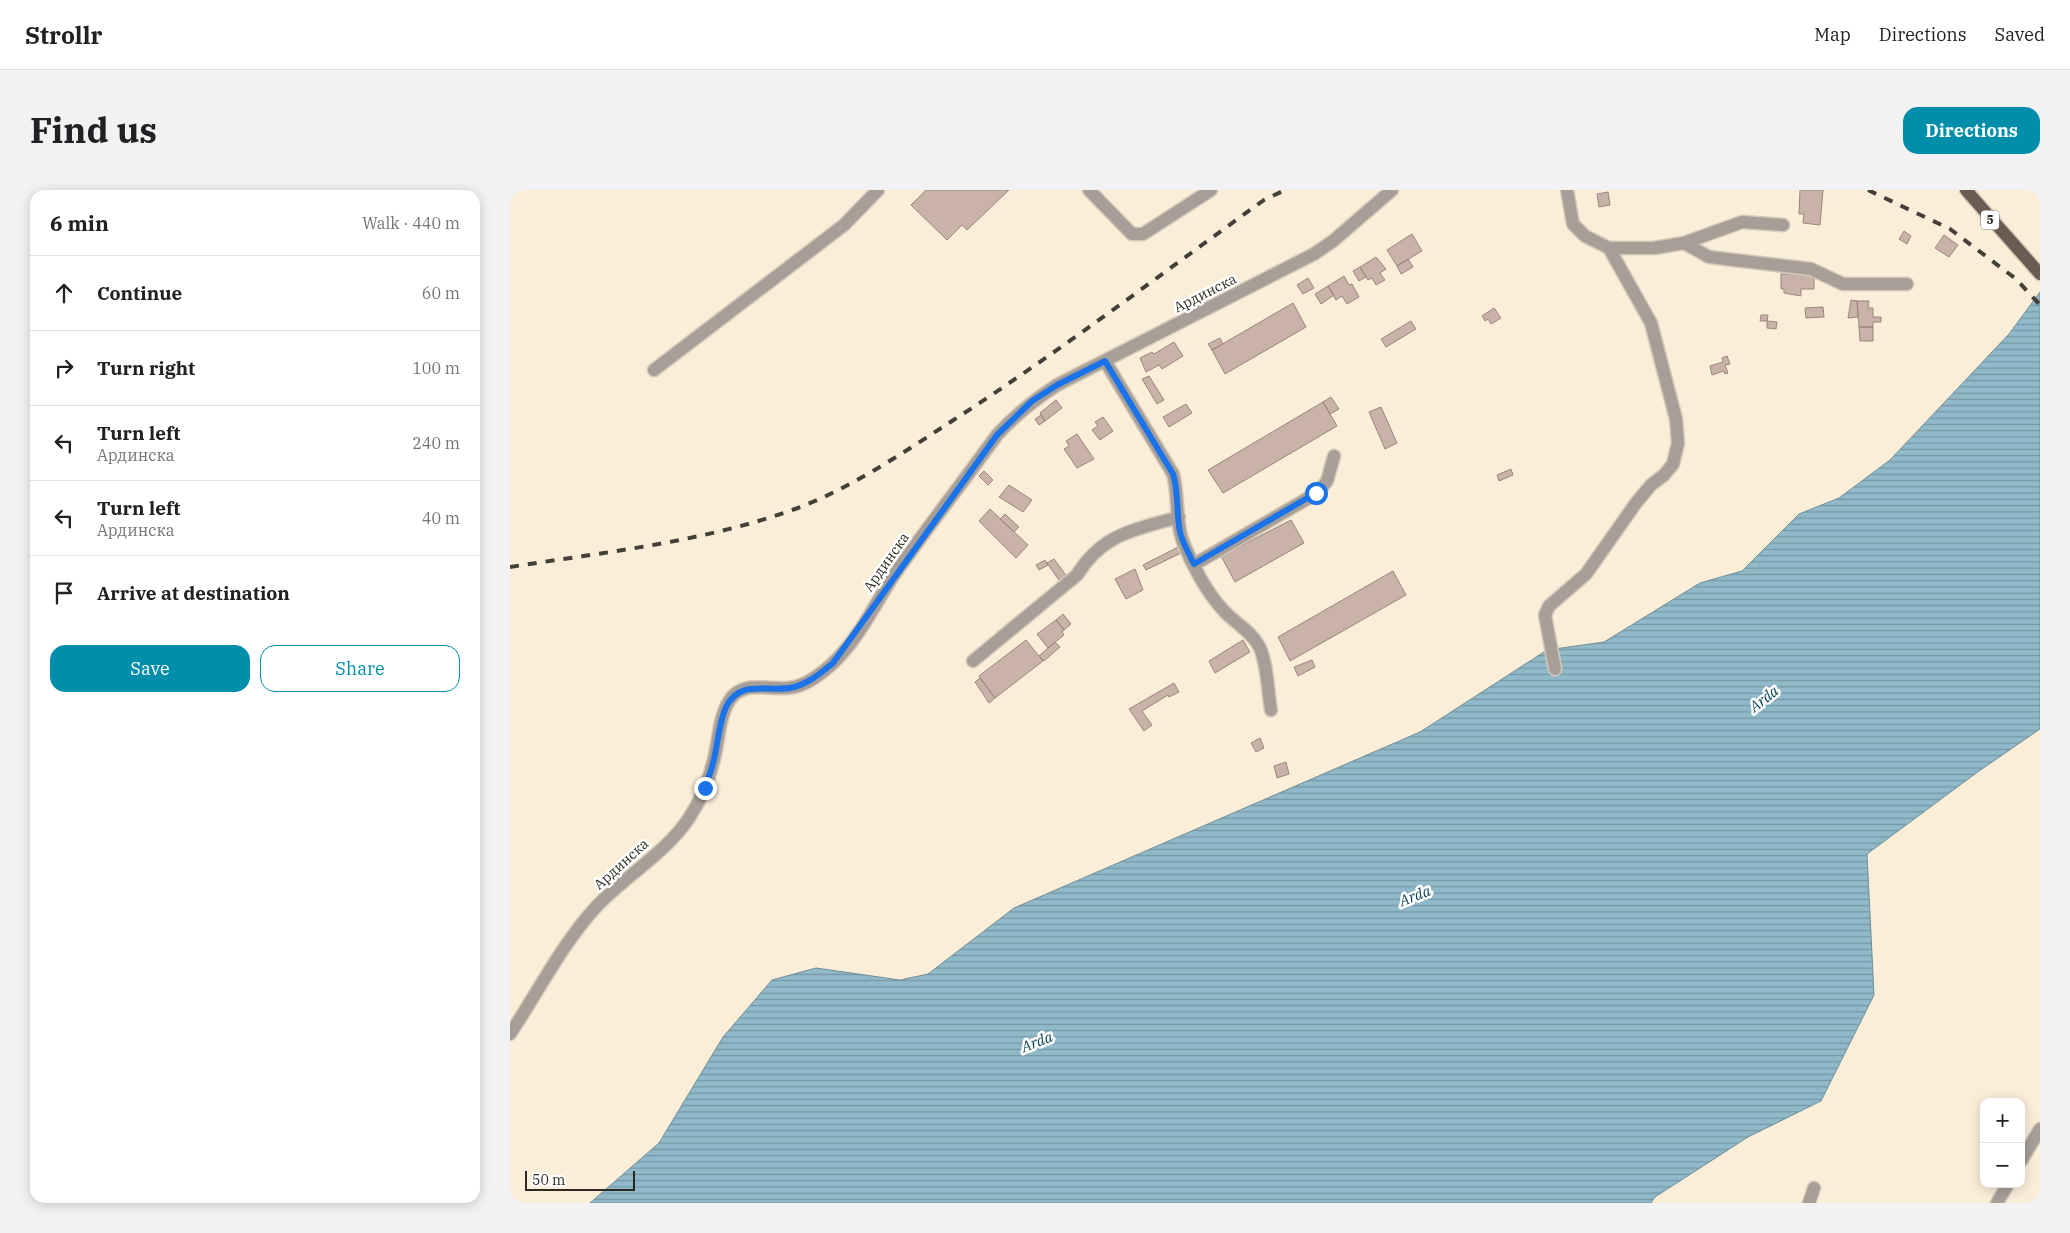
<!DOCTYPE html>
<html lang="en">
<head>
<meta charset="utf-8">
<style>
  :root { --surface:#fff; --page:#f2f2f2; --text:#202124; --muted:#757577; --line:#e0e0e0; --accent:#008eab }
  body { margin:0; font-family:"IBM Plex Serif",serif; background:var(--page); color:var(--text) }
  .controls { position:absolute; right:15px; bottom:15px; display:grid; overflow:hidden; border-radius:10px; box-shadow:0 2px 12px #0003 }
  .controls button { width:45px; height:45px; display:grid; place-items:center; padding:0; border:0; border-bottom:1px solid var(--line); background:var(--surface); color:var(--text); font:25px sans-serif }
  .scale { position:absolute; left:15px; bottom:12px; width:110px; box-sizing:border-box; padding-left:5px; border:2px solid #2d2821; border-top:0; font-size:14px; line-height:18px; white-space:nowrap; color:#2d2821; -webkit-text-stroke:4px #fff; paint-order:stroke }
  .stop { position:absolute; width:15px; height:15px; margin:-11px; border:4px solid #1a73e8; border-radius:50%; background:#fff }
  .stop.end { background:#1a73e8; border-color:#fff; box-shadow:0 1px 5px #0008 }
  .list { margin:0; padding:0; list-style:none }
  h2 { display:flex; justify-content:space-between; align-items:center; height:65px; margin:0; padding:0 20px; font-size:21px }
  h2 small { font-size:16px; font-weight:400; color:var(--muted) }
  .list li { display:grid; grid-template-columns:32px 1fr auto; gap:15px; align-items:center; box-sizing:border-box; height:75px; padding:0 20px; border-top:1px solid var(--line) }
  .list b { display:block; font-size:19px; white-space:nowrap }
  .list p { margin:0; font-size:16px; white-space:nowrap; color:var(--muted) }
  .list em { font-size:16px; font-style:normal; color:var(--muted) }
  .actions { display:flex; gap:10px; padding:15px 20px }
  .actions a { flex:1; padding:11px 0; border:1px solid var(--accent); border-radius:15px; text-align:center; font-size:18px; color:var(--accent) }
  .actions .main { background:var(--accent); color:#fff }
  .icon { flex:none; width:28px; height:28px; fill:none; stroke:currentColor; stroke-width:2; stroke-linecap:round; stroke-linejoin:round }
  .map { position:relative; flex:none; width:1530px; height:1013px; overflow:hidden; border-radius:15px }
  header { display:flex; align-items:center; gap:30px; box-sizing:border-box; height:70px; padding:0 25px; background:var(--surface); border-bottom:1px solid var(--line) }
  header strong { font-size:24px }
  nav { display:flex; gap:28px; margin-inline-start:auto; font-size:18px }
  .intro { display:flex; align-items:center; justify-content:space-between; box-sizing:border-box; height:120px; padding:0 30px }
  h1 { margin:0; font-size:35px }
  .button { padding:12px 22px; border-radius:15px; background:var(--accent); color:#fff; font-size:18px; font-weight:700 }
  main { display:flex; gap:30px; padding:0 30px }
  aside { flex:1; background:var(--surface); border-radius:15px; box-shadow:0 2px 12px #0003 }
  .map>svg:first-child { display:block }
  .water { fill:url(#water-rules); stroke:#728e97 }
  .building { fill:#c9b2a8; stroke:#9b867c }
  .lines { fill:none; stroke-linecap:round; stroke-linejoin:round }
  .minor-casing { stroke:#d5cab8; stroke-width:15 }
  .major-casing { stroke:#d5cab8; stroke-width:15 }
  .minor { stroke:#a79e98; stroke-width:12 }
  .major { stroke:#6b5b52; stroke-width:12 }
  .rail { stroke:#454037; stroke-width:4; stroke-dasharray:9 9; stroke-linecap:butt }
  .route { stroke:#1a73e8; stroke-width:6 }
  .labels { text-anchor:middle; stroke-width:5; stroke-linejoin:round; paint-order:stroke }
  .shield { fill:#fff; stroke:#6c6864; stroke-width:1 }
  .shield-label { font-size:12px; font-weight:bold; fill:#2d2821 }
  .street-label { font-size:14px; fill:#2d2821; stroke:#fff }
  .water-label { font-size:15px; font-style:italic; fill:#043f53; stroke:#fff }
</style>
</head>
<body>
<header>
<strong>Strollr</strong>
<nav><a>Map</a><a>Directions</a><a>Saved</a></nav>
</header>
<div class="intro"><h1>Find us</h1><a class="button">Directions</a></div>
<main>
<aside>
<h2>6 min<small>Walk · 440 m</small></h2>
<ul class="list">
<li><svg class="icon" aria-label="ahead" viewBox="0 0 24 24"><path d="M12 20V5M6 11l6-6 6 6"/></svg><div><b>Continue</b></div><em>60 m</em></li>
<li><svg class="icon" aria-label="right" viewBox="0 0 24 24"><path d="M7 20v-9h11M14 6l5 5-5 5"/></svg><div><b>Turn right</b></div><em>100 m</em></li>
<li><svg class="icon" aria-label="left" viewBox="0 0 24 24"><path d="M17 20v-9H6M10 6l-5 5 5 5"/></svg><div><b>Turn left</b><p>Ардинска</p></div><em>240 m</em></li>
<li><svg class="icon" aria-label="left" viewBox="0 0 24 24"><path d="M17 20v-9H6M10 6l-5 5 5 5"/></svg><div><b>Turn left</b><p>Ардинска</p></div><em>40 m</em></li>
<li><svg class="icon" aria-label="arrive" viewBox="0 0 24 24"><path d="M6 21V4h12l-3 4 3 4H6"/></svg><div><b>Arrive at destination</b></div></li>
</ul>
<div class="actions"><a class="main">Save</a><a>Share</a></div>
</aside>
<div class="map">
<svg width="1530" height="1013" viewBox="0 0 1530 1013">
  <defs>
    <pattern id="water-rules" width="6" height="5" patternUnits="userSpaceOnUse" patternTransform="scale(1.25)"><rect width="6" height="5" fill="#90b9ca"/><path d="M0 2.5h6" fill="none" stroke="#7696a4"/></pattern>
  </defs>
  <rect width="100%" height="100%" fill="#faeed9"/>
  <!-- water -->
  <path class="water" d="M1530 102V539L1469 581 1357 664 1364 805 1311 911 1238 947 1145 1007 1141 1013H80L149 953 213 847 262 790 306 778 390 790 418 784 504 718 910 542 1037 460 1094 452 1190 393 1232 381 1289 324 1329 308 1380 270 1499 144Z"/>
  <!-- building -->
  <path class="building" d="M416 0H499L457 40 452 35 437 50 401 15Z
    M1290 0H1313L1310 35 1293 33 1294 24H1289Z
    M1098 2 1100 15 1089 17 1087 4Z
    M1394 41 1401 46 1397 54 1389 49Z
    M902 44 912 61 887 76 877 60Z
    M1434 45 1448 55 1439 67 1425 58Z
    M866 67 876 79 870 83 875 90 866 95 862 88 858 90 850 77Z
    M898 69 903 77 891 84 887 76Z
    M850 77 856 87 849 91 843 81Z
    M1304 83V99H1291V106L1274 103V99H1271V84Z
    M834 86 839 95 842 94 849 107 837 114 832 106 826 110 818 96Z
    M798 88 804 98 793 104 787 95Z
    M818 96 824 105 811 114 805 104Z
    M1341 110 1347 111 1348 127 1338 128Z
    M1347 111H1359L1358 118H1363V127H1371V132H1363V137H1349Z
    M783 113 796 137 715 184 702 160Z
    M1313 117 1314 127 1296 128 1295 118Z
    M984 118 991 128 981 134 978 129 975 131 972 126Z
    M1251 125H1258L1257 131H1250Z
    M901 131 906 139 876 157 871 149Z
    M1257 131 1267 132 1266 139 1257 138Z
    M1349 137H1363V151H1350Z
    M710 148 713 154 702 160 698 154Z
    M664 152 673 166 652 179 649 175 636 182 630 168 642 162 644 164Z
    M1217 166 1220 174 1215 175 1218 183 1215 184 1214 181 1202 185 1200 176 1213 172 1212 168Z
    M639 186 654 210 647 214 632 189Z
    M821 207 829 219 820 224 813 212Z
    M546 210 552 218 535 231 530 223Z
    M813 212 827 236 713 303 698 280Z
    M676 214 682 223 659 237 653 227Z
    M871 217 887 253 875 259 859 222Z
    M531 225 535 231 529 235 525 229Z
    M593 227 603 241 590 250 582 240 588 236 585 232Z
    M567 244 584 269 567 278 554 259 559 256 556 251Z
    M1001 279 1003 285 989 291 987 285Z
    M474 281 483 290 478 295 469 286Z
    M499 295 522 310 513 322 489 307Z
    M480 319 518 355 506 368 469 331Z
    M495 324 509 337 504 342 490 329Z
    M781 330 794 353 725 392 711 366Z
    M670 356 673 362 636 380 633 375Z
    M544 369 558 388 551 393 537 373Z
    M535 370 538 375 529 380 526 375Z
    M625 379 633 400 616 409 605 389Z
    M883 381 896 405 780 471 768 447Z
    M553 424 561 434 554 440 546 430Z
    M546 430 554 440 552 442 554 445 538 458 527 444Z
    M516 450 533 471 485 508 469 486Z
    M733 450 740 462 705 483 699 471Z
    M545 452 550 457 534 471 529 466Z
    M802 470 805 477 788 486 784 477Z
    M470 488 485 508 479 513 465 492Z
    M664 493 669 502 659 507 658 505 632 521 642 535 634 541 619 519Z
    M750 548 754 558 746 562 741 553Z
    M776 572 779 584 767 588 764 576Z"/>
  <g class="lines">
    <!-- minor casing -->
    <g class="minor-casing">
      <path id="minor" d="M579 0 622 44H633L701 0
        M1057 0 1063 34 1075 46 1099 58H1144L1174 53 1232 32 1273 35
        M1174 53 1199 67 1301 79 1333 94H1397
        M595 171 663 284C669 306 665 331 673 352 682 375 697 403 714 421 725 433 741 441 749 456 757 471 758 503 761 520
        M144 180 334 35 368 0
        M685 374 807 303 817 291 824 266
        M463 471 567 385C593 343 625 340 669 327
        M1045 479 1035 425 1039 416 1076 384 1126 313 1141 295 1154 285 1163 274 1168 253 1166 229 1141 133 1099 58
        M0 844C28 802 52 754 86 717 114 687 157 662 179 628 191 610 199 590 204 569 209 549 209 523 222 507 238 489 264 502 284 497 298 494 311 484 322 474 348 450 365 414 384 385 417 338 453 292 487 245 505 225 524 210 547 195L804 64 823 51 882 0
        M1511 971 1530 939
        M1299 1013 1304 998
        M1487 1013 1498 994"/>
    </g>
    <!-- major casing -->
    <g class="major-casing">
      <path id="major" d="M1456 0 1530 84"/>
    </g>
    <!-- minor -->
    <use href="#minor" class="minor"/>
    <!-- major -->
    <use href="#major" class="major"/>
    <!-- rail -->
    <path class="rail" d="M1358 0 1440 39 1506 89 1530 115
      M0 377C96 362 194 352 285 319 340 299 394 262 442 231 549 162 651 84 754 10L775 0"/>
  </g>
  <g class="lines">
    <!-- route -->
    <path class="route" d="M195 598C198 588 202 579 204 569 208 552 209 533 216 517 231 487 260 504 284 497 299 493 311 483 323 473L487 245 522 211 547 195 595 171 663 284C669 303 666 323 670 342 673 354 679 364 684 374L806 303"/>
  </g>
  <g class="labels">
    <!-- shield labels -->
    <rect class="shield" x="1471" y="20.5" width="18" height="19" rx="4"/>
    <g class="shield-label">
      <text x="1480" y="34">5</text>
    </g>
    <!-- street labels -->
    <g class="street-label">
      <text transform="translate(695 103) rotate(-27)" y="5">Ардинска</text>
      <text transform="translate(376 372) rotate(-55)" y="5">Ардинска</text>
      <text transform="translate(111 674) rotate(-42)" y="5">Ардинска</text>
    </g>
    <!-- water labels -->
    <g class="water-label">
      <text transform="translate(1254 509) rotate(-38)" y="5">Arda</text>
      <text transform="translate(905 706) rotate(-21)" y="5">Arda</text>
      <text transform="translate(527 852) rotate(-21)" y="5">Arda</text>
    </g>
  </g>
</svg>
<div class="controls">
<button>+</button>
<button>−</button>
</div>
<div class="scale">50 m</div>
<div class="stop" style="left:806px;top:303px"></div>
<div class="stop end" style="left:195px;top:598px"></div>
</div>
</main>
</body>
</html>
